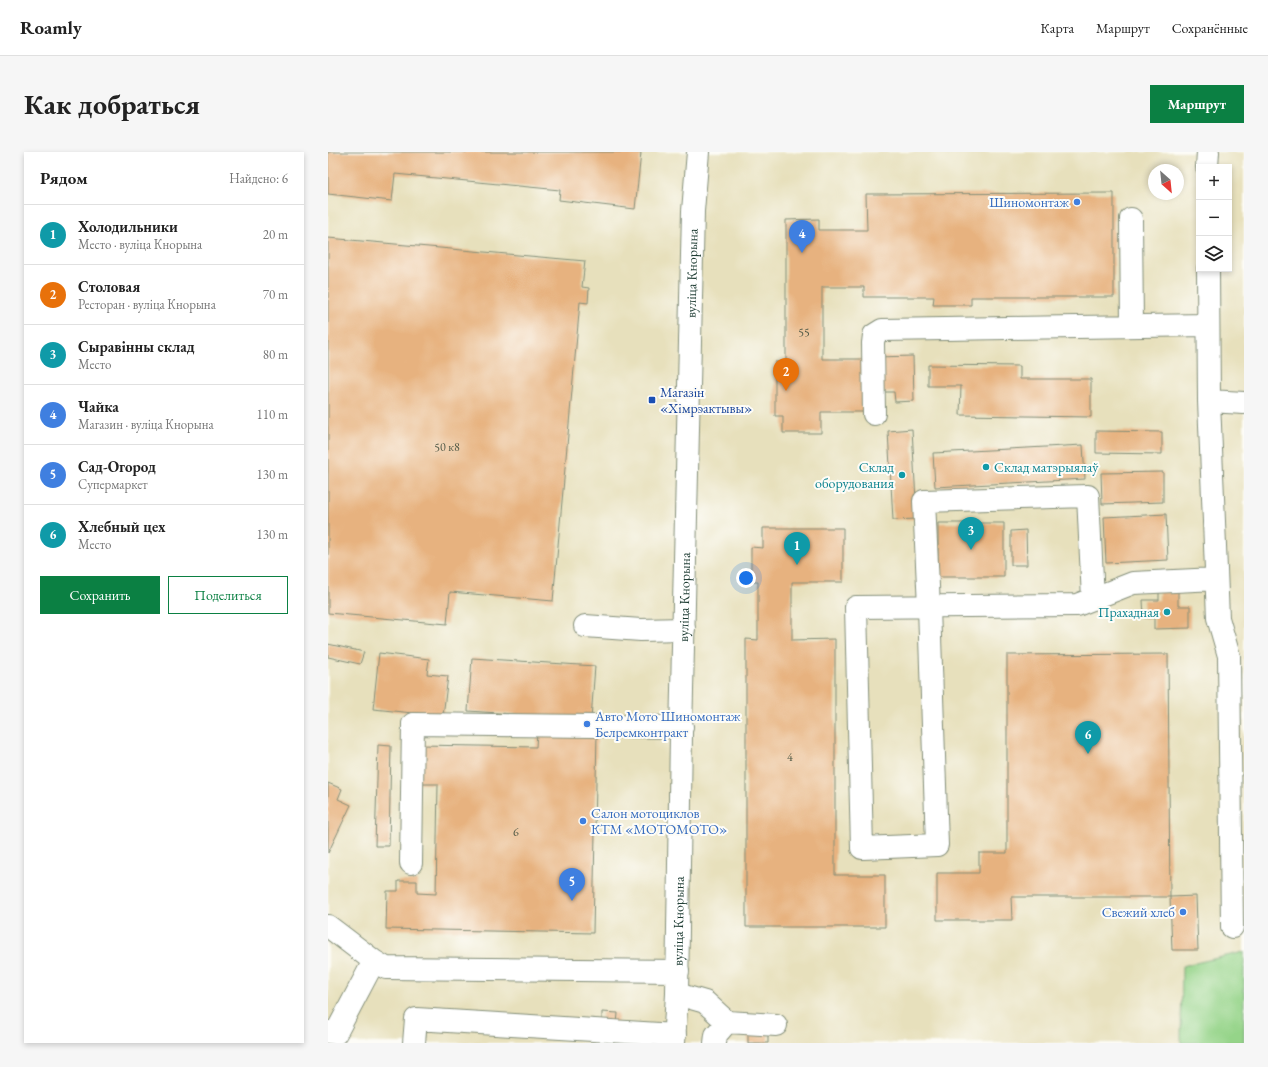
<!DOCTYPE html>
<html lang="ru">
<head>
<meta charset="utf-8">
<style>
  :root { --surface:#fff; --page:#f6f6f6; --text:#222; --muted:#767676; --line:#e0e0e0; --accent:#0b8043 }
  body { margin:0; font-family:"EB Garamond",serif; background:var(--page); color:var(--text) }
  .controls { position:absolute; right:12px; top:12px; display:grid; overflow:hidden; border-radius:0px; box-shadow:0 2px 6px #0003 }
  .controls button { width:36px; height:36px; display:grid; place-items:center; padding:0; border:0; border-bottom:1px solid var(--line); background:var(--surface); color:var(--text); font:20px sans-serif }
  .compass { position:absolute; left:820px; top:12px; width:36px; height:36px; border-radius:50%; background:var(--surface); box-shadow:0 2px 6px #0003; rotate:153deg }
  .you { position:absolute; left:418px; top:426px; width:14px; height:14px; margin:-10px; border:3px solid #fff; border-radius:50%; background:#1a73e8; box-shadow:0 0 0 6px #1a73e833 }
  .badge { display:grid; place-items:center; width:26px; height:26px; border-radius:50%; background:var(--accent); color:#fff; font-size:13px; font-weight:700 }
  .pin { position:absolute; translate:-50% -33px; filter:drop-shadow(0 1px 2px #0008) }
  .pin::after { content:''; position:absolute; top:21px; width:14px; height:12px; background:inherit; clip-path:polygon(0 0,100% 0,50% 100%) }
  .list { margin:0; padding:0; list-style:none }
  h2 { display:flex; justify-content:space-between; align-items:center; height:52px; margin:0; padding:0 16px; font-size:17px }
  h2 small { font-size:13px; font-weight:400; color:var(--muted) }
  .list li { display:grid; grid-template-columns:26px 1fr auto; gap:12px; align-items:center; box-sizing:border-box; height:60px; padding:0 16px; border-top:1px solid var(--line) }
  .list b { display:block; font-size:15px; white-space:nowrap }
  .list p { margin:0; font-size:13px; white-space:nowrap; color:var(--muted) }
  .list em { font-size:13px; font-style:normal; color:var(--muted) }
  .actions { display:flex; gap:8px; padding:12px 16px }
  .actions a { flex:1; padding:9px 0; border:1px solid var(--accent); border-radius:0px; text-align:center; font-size:14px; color:var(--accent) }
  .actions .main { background:var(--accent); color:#fff }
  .icon { flex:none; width:22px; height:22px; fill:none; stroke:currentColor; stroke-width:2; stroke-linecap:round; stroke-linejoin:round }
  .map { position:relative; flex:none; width:916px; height:891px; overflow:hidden; border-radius:0px }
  header { display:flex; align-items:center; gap:24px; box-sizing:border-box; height:56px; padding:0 20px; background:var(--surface); border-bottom:1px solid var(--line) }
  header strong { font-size:19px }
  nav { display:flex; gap:22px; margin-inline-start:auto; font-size:14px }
  .intro { display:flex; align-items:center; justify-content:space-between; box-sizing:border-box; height:96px; padding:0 24px }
  h1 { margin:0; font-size:28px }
  .button { padding:10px 18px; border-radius:0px; background:var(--accent); color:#fff; font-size:14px; font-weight:700 }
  main { display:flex; gap:24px; padding:0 24px }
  aside { flex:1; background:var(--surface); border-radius:0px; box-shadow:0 2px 6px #0003 }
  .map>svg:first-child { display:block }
  .green { fill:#95d489; stroke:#5a885e }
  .building { fill:#e7b27f }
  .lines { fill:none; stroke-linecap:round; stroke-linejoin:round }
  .minor-casing { stroke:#838e78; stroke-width:24 }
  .major-casing { stroke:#838e78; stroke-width:24 }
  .minor { stroke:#fff; stroke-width:22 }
  .major { stroke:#fff; stroke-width:22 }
  .shop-dot { fill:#3f7fe0; stroke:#fdfcf7; stroke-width:1.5 }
  .transit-dot { fill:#1a4fb4; stroke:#fdfcf7; stroke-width:1.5 }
  .culture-dot { fill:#0f9aa8; stroke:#fdfcf7; stroke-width:1.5 }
  .labels { text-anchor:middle; stroke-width:4; stroke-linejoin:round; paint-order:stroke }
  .number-label { font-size:12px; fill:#515a47 }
  .shop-label { font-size:14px; fill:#366cbe; stroke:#fdfcf7; text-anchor:end }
  .street-label { font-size:14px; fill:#1f3d34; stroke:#fdfcf7 }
  .transit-label { font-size:14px; fill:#164399; stroke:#fdfcf7; text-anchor:start }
  .culture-label { font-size:14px; fill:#0d838f; stroke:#fdfcf7; text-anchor:end }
</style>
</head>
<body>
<header>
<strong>Roamly</strong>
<nav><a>Карта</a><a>Маршрут</a><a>Сохранённые</a></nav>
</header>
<div class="intro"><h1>Как добраться</h1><a class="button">Маршрут</a></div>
<main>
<aside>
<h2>Рядом<small>Найдено: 6</small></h2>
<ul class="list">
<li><span class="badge" style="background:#0f9aa8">1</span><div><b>Холодильники</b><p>Место · вуліца Кнорына</p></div><em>20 m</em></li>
<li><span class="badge" style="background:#e8710a">2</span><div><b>Столовая</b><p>Ресторан · вуліца Кнорына</p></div><em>70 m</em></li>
<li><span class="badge" style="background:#0f9aa8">3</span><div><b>Сыравінны склад</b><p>Место</p></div><em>80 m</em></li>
<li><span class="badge" style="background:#3f7fe0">4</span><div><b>Чайка</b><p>Магазин · вуліца Кнорына</p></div><em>110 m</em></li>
<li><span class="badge" style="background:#3f7fe0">5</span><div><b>Сад-Огород</b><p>Супермаркет</p></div><em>130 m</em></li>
<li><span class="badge" style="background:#0f9aa8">6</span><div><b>Хлебный цех</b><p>Место</p></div><em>130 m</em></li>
</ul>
<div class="actions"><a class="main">Сохранить</a><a>Поделиться</a></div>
</aside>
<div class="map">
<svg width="916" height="891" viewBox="0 0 916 891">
  <rect width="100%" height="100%" fill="#fdfcf7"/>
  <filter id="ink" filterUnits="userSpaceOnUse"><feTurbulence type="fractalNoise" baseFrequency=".025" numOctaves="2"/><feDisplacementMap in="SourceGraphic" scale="8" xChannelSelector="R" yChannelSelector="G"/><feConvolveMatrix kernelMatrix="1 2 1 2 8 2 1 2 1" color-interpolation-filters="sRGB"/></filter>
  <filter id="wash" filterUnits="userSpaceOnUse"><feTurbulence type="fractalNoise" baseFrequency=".012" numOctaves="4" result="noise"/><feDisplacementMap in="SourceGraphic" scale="16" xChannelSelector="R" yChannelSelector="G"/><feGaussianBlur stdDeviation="0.9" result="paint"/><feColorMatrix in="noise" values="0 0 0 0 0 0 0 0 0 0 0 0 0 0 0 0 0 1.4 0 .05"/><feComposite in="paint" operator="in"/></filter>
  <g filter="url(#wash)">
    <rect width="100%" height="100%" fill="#e7e0bc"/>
    <!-- green -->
    <path class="green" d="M916 800V891H853L854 814Z"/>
    <g id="blocks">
      <!-- building -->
      <path class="building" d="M0 0H304L313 1 307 57 231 48 232 38 67 22 64 49 0 42Z
        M786 41V145H643V153H605L606 145H536V135H494V207H544V260H493V281H455V264H447V210H458V68L491 67V78H539L538 42Z
        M0 86 257 109 254 135 261 136 260 151 252 150 225 449 122 440 119 472 0 461Z
        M585 204 586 249 567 250 566 240H548V205Z
        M600 213 692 214V227H763V265L632 263 633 234H600Z
        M584 277 589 367 565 368 560 279Z
        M768 279 834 280V302L768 301Z
        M755 293 757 327 607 335 605 301Z
        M835 320V350L774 352 773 321Z
        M838 362 840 408 778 411 776 365Z
        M610 371H676V425H610Z
        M435 376H515V430H464V488L507 487V723H557V775H418V487L430 488V430H423V395L435 396Z
        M698 378 699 413H683V379Z
        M831 438H850V454H862V476L826 477V466H816L815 448H831Z
        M0 492 36 500 32 512 0 505Z
        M51 501 101 507 99 522 120 524 115 564 45 557Z
        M840 502 842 745 868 744 870 798H844L842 745H683L684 768H609V721H651V701H679V503Z
        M144 506 267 514 263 567 140 559Z
        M209 579 269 580 265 781 58 777 59 739H70V729H89V741L108 742 110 632H90L91 593 208 595Z
        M50 593 63 594 61 694H47Z
        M0 631 14 637 10 647 23 653 0 701Z
        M274 860 290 861 289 873H274Z
        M420 880H440V891H420Z"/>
    </g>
  </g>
  <g filter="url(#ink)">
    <use href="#blocks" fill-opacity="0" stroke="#838e78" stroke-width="1"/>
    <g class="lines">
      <!-- minor casing -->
      <g class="minor-casing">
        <path id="minor" d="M879 15 880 0
          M803 67 804 174
          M880 117 881 249 890 466 901 504 904 775
          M881 249 916 251
          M546 262 545 191 546 183 554 178 880 173
          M765 447 760 344 596 349 601 455 609 693 534 696 528 455 749 453 805 431 888 427
          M257 474 313 478 356 477
          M83 711 85 572 354 575
          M0 774 46 809 58 816 350 819
          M349 842 377 850 399 870 448 873
          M0 880 8 881 46 809
          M86 891 88 867 347 883
          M387 891 388 883 399 870"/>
      </g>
      <!-- major casing -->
      <g class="major-casing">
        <g id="major">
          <path id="s1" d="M346 891 349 842 353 582 365 59 370 0"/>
        </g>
      </g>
      <!-- minor -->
      <use href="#minor" class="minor"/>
      <!-- major -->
      <use href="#major" class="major"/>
    </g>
  </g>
  <!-- markers -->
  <g class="shop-dot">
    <circle cx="749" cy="50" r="4"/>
    <circle cx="259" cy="572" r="4"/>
    <circle cx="255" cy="669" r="4"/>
    <circle cx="855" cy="760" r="4"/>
  </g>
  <rect class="transit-dot" x="320" y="244" width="8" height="8" rx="2"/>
  <g class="culture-dot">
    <circle cx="658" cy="315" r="4"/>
    <circle cx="574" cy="323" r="4"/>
    <circle cx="839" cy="460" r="4"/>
  </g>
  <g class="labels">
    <!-- number labels -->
    <g class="number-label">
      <text x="476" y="184">55</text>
      <text x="119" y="299">50 к8</text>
      <text x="462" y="609">4</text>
      <text x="188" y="684">6</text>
    </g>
    <!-- shop labels -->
    <g class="shop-label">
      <text x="741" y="55">Шиномонтаж</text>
      <text x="267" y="569" text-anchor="start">Авто Мото Шиномонтаж<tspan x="267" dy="16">Белремконтракт</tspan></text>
      <text x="263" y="666" text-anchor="start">Салон мотоциклов<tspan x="263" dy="16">КТМ «МОТОМОТО»</tspan></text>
      <text x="847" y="765">Свежий хлеб</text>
    </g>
    <!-- street labels -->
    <g class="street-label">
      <text dy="5" stroke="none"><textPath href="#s1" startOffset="770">вуліца Кнорына</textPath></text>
      <text dy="5" stroke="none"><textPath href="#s1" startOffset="446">вуліца Кнорына</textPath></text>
      <text dy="5" stroke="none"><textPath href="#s1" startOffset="122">вуліца Кнорына</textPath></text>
    </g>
    <!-- transit labels -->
    <g class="transit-label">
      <text x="332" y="245">Магазін<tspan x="332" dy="16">«Хімрэактывы»</tspan></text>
    </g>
    <!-- culture labels -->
    <g class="culture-label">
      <text x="566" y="320">Склад<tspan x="566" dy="16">оборудования</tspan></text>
      <text x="666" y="320" text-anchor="start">Склад матэрыялаў</text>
      <text x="831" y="465">Прахадная</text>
    </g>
  </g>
</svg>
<div class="controls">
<button>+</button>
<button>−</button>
<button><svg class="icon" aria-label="layers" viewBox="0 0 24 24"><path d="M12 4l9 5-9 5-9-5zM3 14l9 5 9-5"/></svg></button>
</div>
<svg class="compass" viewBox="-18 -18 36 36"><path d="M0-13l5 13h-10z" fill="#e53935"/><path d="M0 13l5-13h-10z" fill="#767676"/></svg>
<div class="you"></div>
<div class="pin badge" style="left:469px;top:413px;background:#0f9aa8">1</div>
<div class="pin badge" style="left:458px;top:239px;background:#e8710a">2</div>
<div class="pin badge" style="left:643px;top:398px;background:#0f9aa8">3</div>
<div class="pin badge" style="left:474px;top:101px;background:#3f7fe0">4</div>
<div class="pin badge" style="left:244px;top:749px;background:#3f7fe0">5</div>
<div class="pin badge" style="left:760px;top:602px;background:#0f9aa8">6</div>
</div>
</main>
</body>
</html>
